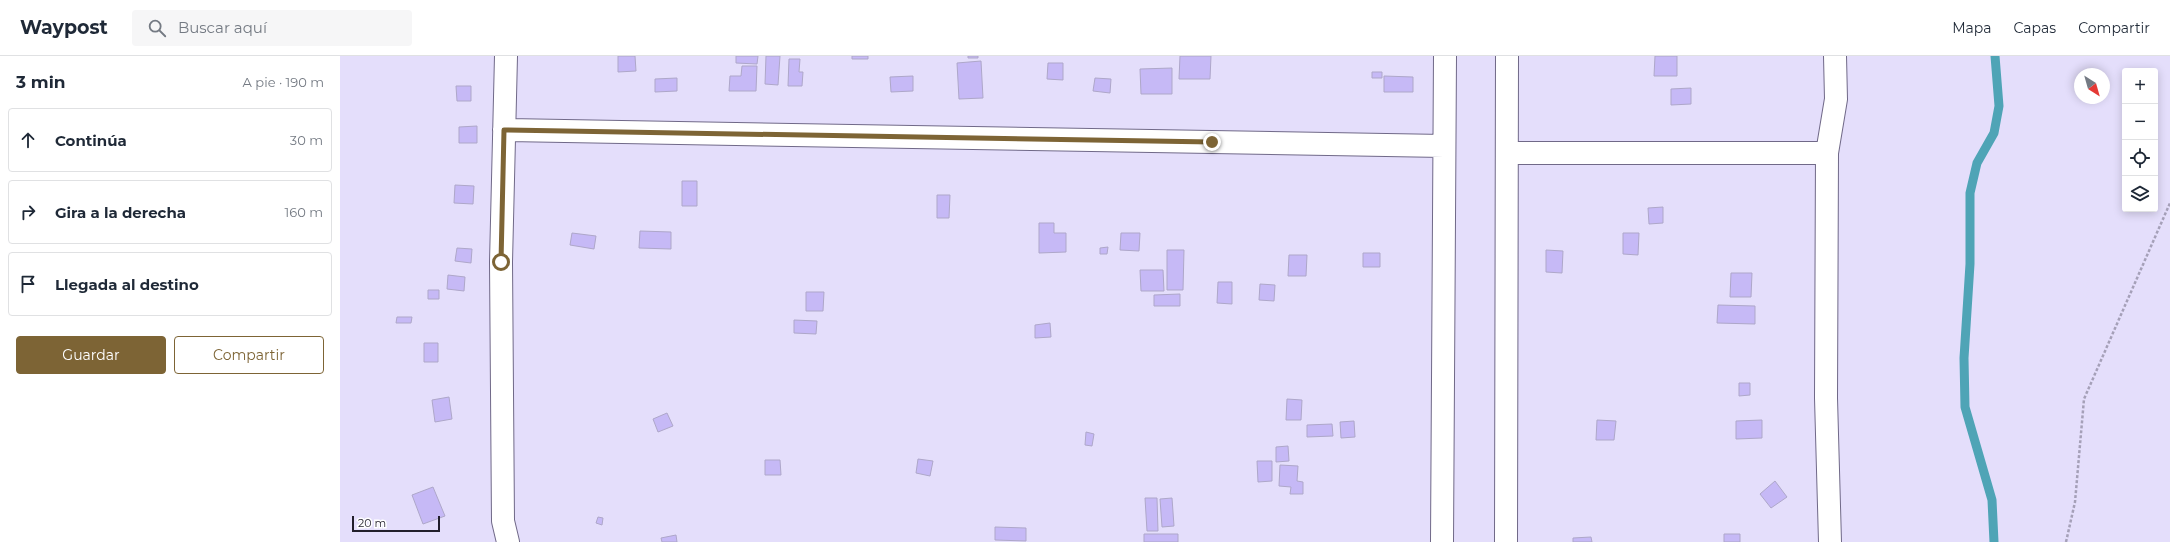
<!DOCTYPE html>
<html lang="es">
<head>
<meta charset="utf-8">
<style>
  :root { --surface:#fff; --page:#f6f6f7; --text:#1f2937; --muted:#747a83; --line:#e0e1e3; --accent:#7d6435 }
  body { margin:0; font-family:Montserrat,sans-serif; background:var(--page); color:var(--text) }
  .controls { position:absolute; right:12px; top:12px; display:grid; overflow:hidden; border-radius:4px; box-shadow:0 2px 10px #0003 }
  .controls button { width:36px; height:36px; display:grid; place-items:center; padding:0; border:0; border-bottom:1px solid var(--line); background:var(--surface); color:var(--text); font:20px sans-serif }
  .compass { position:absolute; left:1734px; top:12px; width:36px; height:36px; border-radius:50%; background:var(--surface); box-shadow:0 2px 10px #0003; rotate:143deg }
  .scale { position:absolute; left:12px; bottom:10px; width:88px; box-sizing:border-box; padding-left:4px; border:2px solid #211e2b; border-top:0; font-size:11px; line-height:14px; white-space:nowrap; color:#211e2b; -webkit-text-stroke:3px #fff; paint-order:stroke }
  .stop { position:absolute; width:12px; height:12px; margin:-9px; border:3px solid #7d6435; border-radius:50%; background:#fff }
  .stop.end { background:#7d6435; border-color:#fff; box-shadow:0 1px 4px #0008 }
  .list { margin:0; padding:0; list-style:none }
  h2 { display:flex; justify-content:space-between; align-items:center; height:52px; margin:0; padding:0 16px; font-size:17px }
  h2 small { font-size:13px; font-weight:400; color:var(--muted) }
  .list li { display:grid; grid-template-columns:26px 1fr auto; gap:12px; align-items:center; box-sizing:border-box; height:64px; margin:0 8px 8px; padding:0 8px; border:1px solid var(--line); border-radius:4px }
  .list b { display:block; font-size:15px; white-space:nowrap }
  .list em { font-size:13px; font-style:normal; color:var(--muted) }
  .actions { display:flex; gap:8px; padding:12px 16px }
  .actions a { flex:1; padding:9px 0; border:1px solid var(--accent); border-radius:4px; text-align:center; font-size:14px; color:var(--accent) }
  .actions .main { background:var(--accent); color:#fff }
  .icon { flex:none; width:22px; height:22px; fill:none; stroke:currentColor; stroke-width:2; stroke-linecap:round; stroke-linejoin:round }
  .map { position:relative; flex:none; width:1830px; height:486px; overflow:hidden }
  header { display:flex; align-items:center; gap:24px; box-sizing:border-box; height:56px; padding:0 20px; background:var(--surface); border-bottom:1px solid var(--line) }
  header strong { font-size:19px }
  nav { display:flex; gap:22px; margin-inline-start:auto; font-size:14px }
  .search { width:280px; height:36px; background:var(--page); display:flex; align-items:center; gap:10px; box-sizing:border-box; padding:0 14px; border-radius:4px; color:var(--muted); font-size:15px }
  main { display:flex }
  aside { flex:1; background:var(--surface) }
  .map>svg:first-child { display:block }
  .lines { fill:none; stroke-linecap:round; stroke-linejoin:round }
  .stream { stroke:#4fa4b6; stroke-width:9 }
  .building { fill:#c6b9f6; stroke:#aea7c9 }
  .minor-casing { stroke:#706988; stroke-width:24 }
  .path { stroke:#a5a0b8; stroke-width:2.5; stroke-dasharray:3 2; stroke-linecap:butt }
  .minor { stroke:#fff; stroke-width:22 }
  .route { stroke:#7d6435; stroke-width:5 }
</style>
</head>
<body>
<header>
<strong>Waypost</strong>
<div class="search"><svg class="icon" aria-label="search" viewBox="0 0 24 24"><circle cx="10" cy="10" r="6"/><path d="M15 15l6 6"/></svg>Buscar aquí</div>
<nav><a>Mapa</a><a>Capas</a><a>Compartir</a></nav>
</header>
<main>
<aside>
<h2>3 min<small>A pie · 190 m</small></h2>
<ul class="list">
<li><svg class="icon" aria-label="ahead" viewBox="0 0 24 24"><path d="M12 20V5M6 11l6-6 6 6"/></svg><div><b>Continúa</b></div><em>30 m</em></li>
<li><svg class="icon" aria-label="right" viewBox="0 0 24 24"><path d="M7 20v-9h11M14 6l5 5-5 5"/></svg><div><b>Gira a la derecha</b></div><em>160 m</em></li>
<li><svg class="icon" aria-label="arrive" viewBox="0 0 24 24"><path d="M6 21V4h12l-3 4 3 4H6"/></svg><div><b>Llegada al destino</b></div></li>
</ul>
<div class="actions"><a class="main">Guardar</a><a>Compartir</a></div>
</aside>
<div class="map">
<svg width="1830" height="486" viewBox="0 0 1830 486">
  <rect width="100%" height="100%" fill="#e4defb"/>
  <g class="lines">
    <!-- stream -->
    <path class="stream" d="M1654 486 1652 444 1625 351 1624 302 1630 208V137L1637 107 1654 77 1659 50 1655 0"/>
  </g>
  <!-- building -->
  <path class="building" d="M278 0H295L296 15 278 16Z
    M396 0H418L417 8 396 7Z
    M426 0H440L438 29 425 28Z
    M512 0H528V3H512Z
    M628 0H638V2H628Z
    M840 0H871L870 23H839Z
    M1315 0H1337V20H1314Z
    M449 3H460L459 16H463L462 30H448Z
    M641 5 643 42 619 43 617 7Z
    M708 7H723V24L707 23Z
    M402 10H417L416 35H389L390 20H401Z
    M832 12V38H801L800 13Z
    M1032 16H1042V22H1032Z
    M573 20V35L551 36 550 21Z
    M1044 20 1073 21V36H1044Z
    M337 22V35L315 36V23Z
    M755 22 771 23 770 37 753 35Z
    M116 30H131V45H117Z
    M1351 32V48L1331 49V33Z
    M137 70V87H119V71Z
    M342 125H357V150H342Z
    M115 129 134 130 133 148 114 147Z
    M597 139H610L609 162H597Z
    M1323 151V167L1309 168 1308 152Z
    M699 167H714V177H726V196L699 197Z
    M300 175 331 176V193L299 192Z
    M232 177 256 180 254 193 230 189Z
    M781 177H800L799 195 780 194Z
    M1283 177H1299L1298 199 1283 198Z
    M768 191 767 198H760V192Z
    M117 192 132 193 131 207 115 205Z
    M827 194H844L843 234H827Z
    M1206 194 1223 195 1222 217 1206 216Z
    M1023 197H1040V211H1023Z
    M949 199H967L966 220H948Z
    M800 214H823L824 235H801Z
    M1391 217H1412L1411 241H1390Z
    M108 219 125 221 124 235 107 233Z
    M878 226H892V248L877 247Z
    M920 228 935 229 934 245 919 244Z
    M88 234H99V243H88Z
    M466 236H484L483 255H466Z
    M840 238V250H814V239Z
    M1378 249 1415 250V268L1377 267Z
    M57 261H72L71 267H56Z
    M454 264 477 265 476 278 454 277Z
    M710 267 711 281 695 282V269Z
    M84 287H98V306H84Z
    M1399 327H1410V339L1399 340Z
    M109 341 112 363 95 366 92 344Z
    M947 343 962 344 961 364H946Z
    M327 357 333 370 318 376 313 363Z
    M1257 364 1276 365 1274 384H1256Z
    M1422 364V382L1396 383V365Z
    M1014 365 1015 381 1001 382 1000 366Z
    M992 368 993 380 967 381V369Z
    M746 376 754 378 752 390 745 389Z
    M948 390 949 405 936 406V391Z
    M578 403 593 405 590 420 576 417Z
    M425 404H440L441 419H425Z
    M917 405H932V425L918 426Z
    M940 409 958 410 957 425 963 426V438H950L951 431 939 430Z
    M1435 425 1447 441 1431 452 1420 438Z
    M93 431 105 460 83 468 72 439Z
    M805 442H817L818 475H807Z
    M832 442 834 470 822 471 820 443Z
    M258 461 263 462 262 469 256 467Z
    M655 471 686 472V485L655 484Z
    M804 478H838V486H804Z
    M1384 478H1400V486H1384Z
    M336 479 337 486H322L321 482Z
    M1251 481 1252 486H1233V482Z"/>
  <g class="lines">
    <!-- minor casing -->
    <g class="minor-casing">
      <path id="minor" d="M166 0 161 206 163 465 168 486
        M164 74 1104 90
        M1168 97H1487
        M1102 486 1105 0
        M1166 486 1167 0
        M1490 486 1486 342 1487 97 1496 43 1495 0"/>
    </g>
    <!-- path -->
    <path class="path" d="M1726 486 1735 446 1744 343 1830 147"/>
    <!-- minor -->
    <use href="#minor" class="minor"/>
  </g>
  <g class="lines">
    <!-- route -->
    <path class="route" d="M161 206 164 74 872 86"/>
  </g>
</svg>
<div class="controls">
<button>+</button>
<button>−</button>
<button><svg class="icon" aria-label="locate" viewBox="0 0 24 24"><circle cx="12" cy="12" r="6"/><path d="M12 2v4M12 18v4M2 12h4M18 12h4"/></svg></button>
<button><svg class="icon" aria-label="layers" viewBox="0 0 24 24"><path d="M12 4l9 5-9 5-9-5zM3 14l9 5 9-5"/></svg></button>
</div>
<svg class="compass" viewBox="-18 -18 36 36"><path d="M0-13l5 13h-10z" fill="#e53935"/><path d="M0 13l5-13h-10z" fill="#747a83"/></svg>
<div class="scale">20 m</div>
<div class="stop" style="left:161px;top:206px"></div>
<div class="stop end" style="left:872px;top:86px"></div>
</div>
</main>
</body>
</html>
